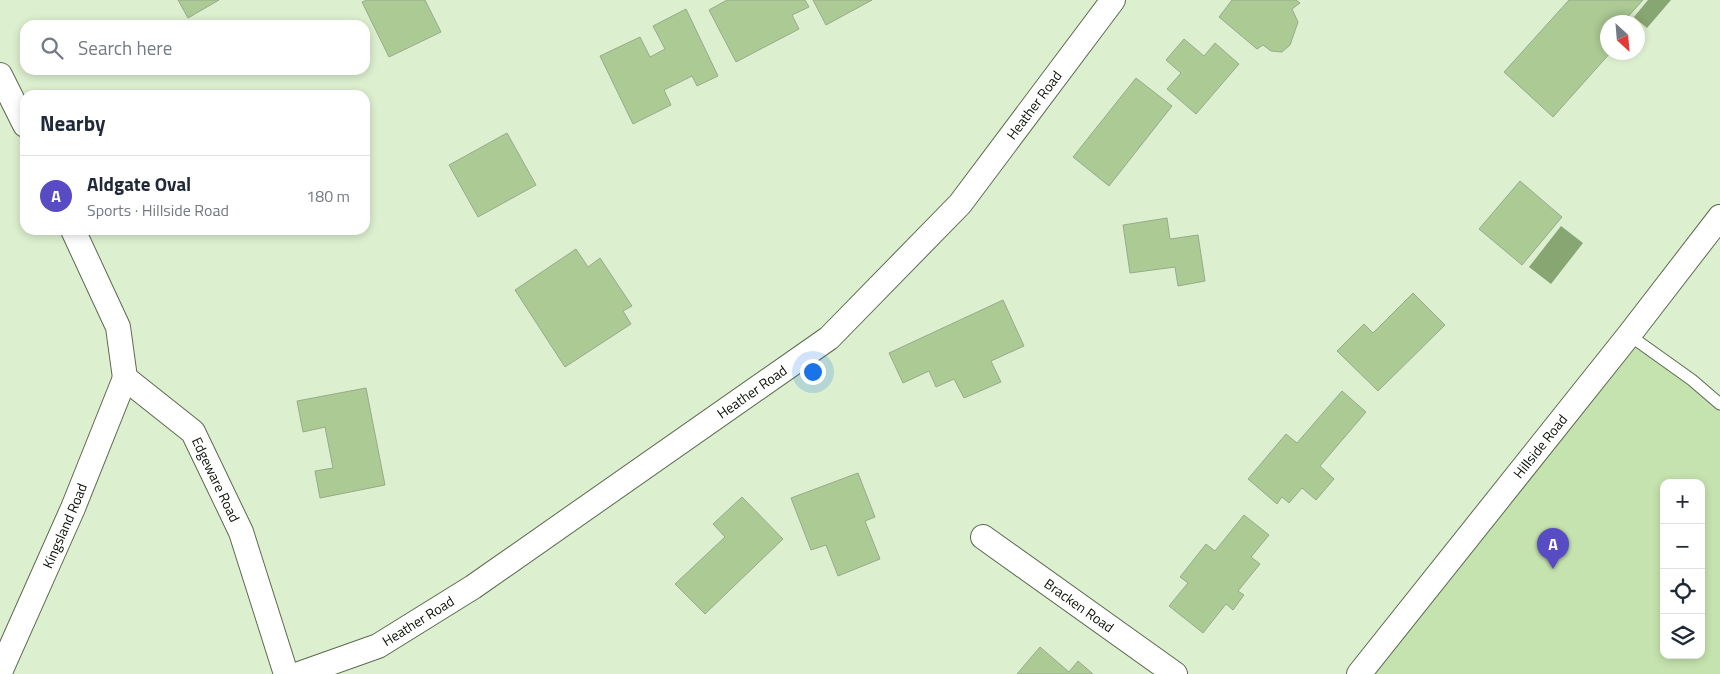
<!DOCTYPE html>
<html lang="en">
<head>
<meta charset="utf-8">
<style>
  :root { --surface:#fff; --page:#f2f2f3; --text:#1f2937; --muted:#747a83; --line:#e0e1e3; --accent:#584cc4 }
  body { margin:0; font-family:"Titillium Web",sans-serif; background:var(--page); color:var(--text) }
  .controls { position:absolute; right:15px; bottom:15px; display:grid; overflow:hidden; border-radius:10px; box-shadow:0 2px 8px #0003 }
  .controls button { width:45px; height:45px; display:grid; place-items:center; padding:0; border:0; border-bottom:1px solid var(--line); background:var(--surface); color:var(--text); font:25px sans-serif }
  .compass { position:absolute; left:1600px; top:15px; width:45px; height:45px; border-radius:50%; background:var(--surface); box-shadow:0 2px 8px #0003; rotate:154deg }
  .you { position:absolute; left:812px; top:371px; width:18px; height:18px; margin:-12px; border:4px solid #fff; border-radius:50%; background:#1a73e8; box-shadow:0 0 0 8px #1a73e833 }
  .badge { display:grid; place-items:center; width:32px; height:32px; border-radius:50%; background:var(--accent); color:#fff; font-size:16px; font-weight:700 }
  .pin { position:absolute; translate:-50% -41px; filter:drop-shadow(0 1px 2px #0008) }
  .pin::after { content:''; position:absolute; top:26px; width:18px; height:15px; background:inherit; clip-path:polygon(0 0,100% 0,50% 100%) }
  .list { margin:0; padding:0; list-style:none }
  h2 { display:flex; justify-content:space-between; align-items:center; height:65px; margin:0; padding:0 20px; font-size:21px }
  h2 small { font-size:16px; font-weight:400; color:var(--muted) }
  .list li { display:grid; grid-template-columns:32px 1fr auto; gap:15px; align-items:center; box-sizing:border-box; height:80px; padding:0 20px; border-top:1px solid var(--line) }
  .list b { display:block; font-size:19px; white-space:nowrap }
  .list p { margin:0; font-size:16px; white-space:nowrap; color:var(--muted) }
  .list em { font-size:16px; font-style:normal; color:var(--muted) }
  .icon { flex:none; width:28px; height:28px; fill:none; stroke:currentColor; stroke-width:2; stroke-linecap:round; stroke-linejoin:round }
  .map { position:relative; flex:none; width:1720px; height:674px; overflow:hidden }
  .search { position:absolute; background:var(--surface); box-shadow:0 2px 8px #0003; left:20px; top:20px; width:350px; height:55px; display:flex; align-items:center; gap:12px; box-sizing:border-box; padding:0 18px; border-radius:15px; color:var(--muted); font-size:19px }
  .panel { position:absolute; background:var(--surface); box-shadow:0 2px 8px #0003; left:20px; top:90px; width:350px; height:145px; border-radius:15px }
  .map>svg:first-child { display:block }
  .green { fill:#c5e3ae; fill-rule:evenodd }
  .water { fill:#88a671 }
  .building { fill:#abca94; stroke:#98aa8b }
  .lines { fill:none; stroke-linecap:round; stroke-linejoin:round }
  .lane-casing { stroke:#5a6a4f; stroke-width:13 }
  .street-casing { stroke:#5a6a4f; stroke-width:26 }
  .lane { stroke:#fff; stroke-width:11 }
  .street { stroke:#fff; stroke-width:24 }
  .labels { text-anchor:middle; stroke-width:4; stroke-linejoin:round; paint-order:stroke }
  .street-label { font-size:14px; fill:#090f05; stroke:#fff }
</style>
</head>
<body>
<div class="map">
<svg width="1720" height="674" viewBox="0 0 1720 674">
  <rect width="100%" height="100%" fill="#dcefcf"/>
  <!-- green -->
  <path class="green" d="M1629 335 1720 404V674H1359ZM1664 483H1701V655H1664Z"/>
  <!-- water -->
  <path class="water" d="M1648 0H1671L1647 28 1634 17Z
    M1561 226 1583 243 1551 284 1529 267Z"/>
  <!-- building -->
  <path class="building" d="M178 0H219L188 18Z
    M367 0H425L441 32 389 57 362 2Z
    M727 0H805L809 7 792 15 799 29 736 62 709 10Z
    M813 0H872L826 25Z
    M1232 0H1296L1300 3 1292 9 1298 22 1290 45 1282 52 1271 51 1263 45 1257 49 1219 17Z
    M1569 0H1643L1623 22H1608V52H1611L1553 117 1504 72Z
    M686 9 718 76 697 86 692 76 664 90 671 105 633 124 600 56 640 37 650 57 665 49 653 26Z
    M1184 39 1204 56 1215 43 1239 64 1196 114 1167 89 1181 73 1166 60Z
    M1136 78 1172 106 1109 186 1073 157Z
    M507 133 536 185 478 217 449 165Z
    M1520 181 1562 217 1522 265 1479 229Z
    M1167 218 1170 239 1198 235 1205 281 1178 286 1175 267 1130 273 1123 225Z
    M576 249 588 267 600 258 632 306 623 311 631 324 565 367 515 290Z
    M1413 293 1445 325 1378 391 1337 351 1364 324 1373 333Z
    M1003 300 1024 346 991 361 1001 382 964 398 954 379 936 387 929 371 903 383 889 353Z
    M366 388 385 485 320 498 315 471 333 468 325 427 303 432 297 401Z
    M1342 391 1366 412 1320 466 1334 479 1316 500 1302 488 1289 503 1282 497 1277 504 1248 479 1286 434 1297 443Z
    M858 473 875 517 865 521 880 559 838 576 826 545 811 550 791 498Z
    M742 497 783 539 705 614 675 584 725 537 713 524Z
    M1244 515 1269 535 1251 557 1260 564 1238 591 1244 595 1233 610 1226 604 1203 633 1169 606 1188 583 1180 577 1206 544 1215 551Z
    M1040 647 1069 672 1078 661 1093 674H1017Z"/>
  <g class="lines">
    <!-- lane casing -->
    <g class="lane-casing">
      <path id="lane" d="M1629 335 1692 380 1720 404"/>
    </g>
    <!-- street casing -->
    <g class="street-casing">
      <g id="street">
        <path d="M0 75 25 125"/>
        <path id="s1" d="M73 230 118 327 125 378 193 432 241 532 286 674"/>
        <path id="s2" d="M983 537 1175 674"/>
        <path id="s3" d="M0 672 73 508 125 378"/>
        <path id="s4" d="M299 674 378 646 473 587 829 338 960 204 1113 0"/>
        <path id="s5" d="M1359 674 1629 335 1720 217"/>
      </g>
    </g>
    <!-- lane -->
    <use href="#lane" class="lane"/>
    <!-- street -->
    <use href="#street" class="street"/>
  </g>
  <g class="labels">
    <!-- street labels -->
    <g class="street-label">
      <text dy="5" stroke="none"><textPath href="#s4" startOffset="941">Heather Road</textPath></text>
      <text dy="5" stroke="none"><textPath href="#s4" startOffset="536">Heather Road</textPath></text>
      <text dy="5" stroke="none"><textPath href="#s5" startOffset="291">Hillside Road</textPath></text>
      <text dy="5" stroke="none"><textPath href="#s1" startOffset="298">Edgeware Road</textPath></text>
      <text dy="5" stroke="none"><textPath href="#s3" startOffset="160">Kingsland Road</textPath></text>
      <text dy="5" stroke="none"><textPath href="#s2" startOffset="118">Bracken Road</textPath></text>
      <text dy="5" stroke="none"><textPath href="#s4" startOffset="131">Heather Road</textPath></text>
    </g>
  </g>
</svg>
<div class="controls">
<button>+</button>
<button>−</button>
<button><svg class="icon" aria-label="locate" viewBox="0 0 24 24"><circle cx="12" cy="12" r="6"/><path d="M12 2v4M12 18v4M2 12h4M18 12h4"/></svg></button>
<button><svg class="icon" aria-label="layers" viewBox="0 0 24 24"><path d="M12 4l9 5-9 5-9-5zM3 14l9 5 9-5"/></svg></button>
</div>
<svg class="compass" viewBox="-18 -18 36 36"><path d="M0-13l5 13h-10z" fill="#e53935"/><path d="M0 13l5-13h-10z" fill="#747a83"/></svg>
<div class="you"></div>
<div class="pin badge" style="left:1553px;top:569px">A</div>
<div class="search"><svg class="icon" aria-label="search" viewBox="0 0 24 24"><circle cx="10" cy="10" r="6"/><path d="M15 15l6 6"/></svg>Search here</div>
<section class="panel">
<h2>Nearby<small></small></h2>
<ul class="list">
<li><span class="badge">A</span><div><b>Aldgate Oval</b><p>Sports · Hillside Road</p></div><em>180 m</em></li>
</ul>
</section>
</div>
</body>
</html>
